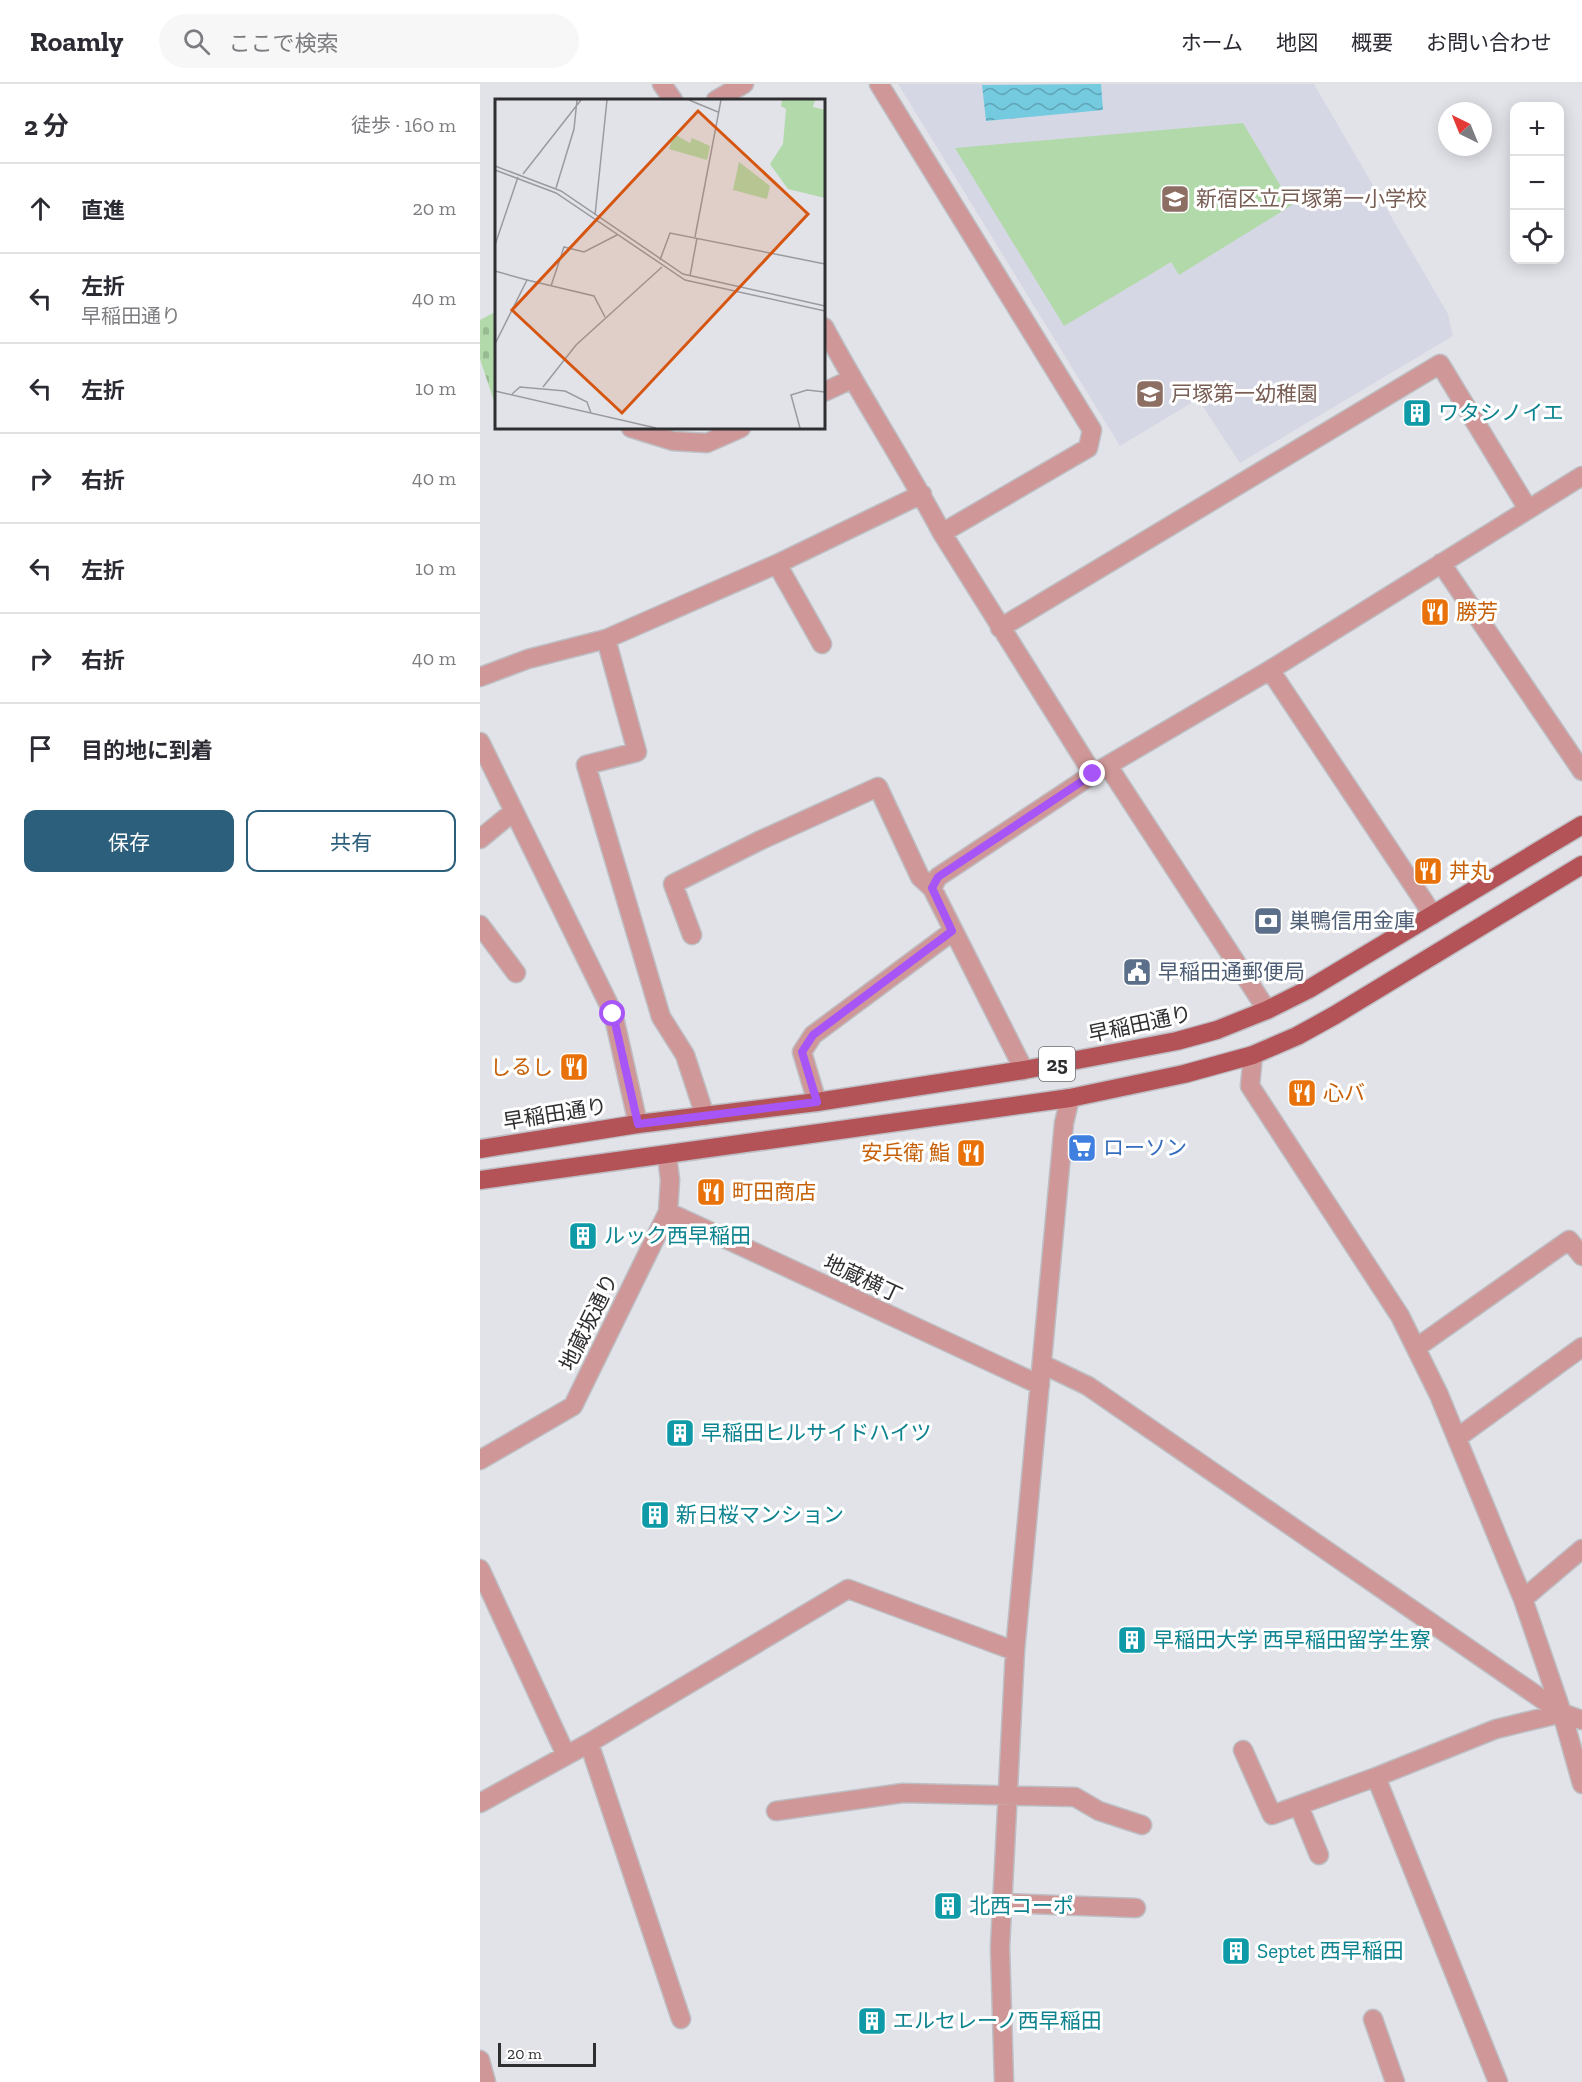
<!DOCTYPE html>
<html lang="ja">
<head>
<meta charset="utf-8">
<style>
  :root { --surface:#fff; --page:#f7f7f7; --text:#2b2b33; --muted:#7c7c81; --line:#e1e1e2; --accent:#2b5f7b }
  body { margin:0; font-family:"Zilla Slab","Noto Sans JP",serif; background:var(--page); color:var(--text) }
  .controls { position:absolute; right:18px; top:18px; display:grid; overflow:hidden; border-radius:12px; box-shadow:0 3px 15px #0003 }
  .controls button { width:54px; height:54px; display:grid; place-items:center; padding:0; border:0; border-bottom:2px solid var(--line); background:var(--surface); color:var(--text); font:30px sans-serif }
  .compass { position:absolute; left:958px; top:18px; width:54px; height:54px; border-radius:50%; background:var(--surface); box-shadow:0 3px 15px #0003; rotate:317deg }
  .scale { position:absolute; left:18px; bottom:15px; width:98px; box-sizing:border-box; padding-left:6px; border:3px solid #2f2f32; border-top:0; font-size:16px; line-height:21px; white-space:nowrap; color:#2f2f32; -webkit-text-stroke:4px #fff; paint-order:stroke }
  .stop { position:absolute; width:18px; height:18px; margin:-14px; border:4px solid #a855f7; border-radius:50%; background:#fff }
  .stop.end { background:#a855f7; border-color:#fff; box-shadow:0 2px 6px #0008 }
  .list { margin:0; padding:0; list-style:none }
  h2 { display:flex; justify-content:space-between; align-items:center; height:78px; margin:0; padding:0 24px; font-size:26px }
  h2 small { font-size:20px; font-weight:400; color:var(--muted) }
  .list li { display:grid; grid-template-columns:39px 1fr auto; gap:18px; align-items:center; box-sizing:border-box; height:90px; padding:0 24px; border-top:2px solid var(--line) }
  .list b { display:block; font-size:22px; white-space:nowrap }
  .list p { margin:0; font-size:20px; white-space:nowrap; color:var(--muted) }
  .list em { font-size:20px; font-style:normal; color:var(--muted) }
  .actions { display:flex; gap:12px; padding:18px 24px }
  .actions a { flex:1; padding:14px 0; border:2px solid var(--accent); border-radius:12px; text-align:center; font-size:21px; color:var(--accent) }
  .actions .main { background:var(--accent); color:#fff }
  .icon { flex:none; width:33px; height:33px; fill:none; stroke:currentColor; stroke-width:2; stroke-linecap:round; stroke-linejoin:round }
  .map { position:relative; flex:none; width:1102px; height:1998px; overflow:hidden }
  header { display:flex; align-items:center; gap:36px; box-sizing:border-box; height:84px; padding:0 30px; background:var(--surface); border-bottom:2px solid var(--line) }
  header strong { font-size:28px }
  nav { display:flex; gap:33px; margin-inline-start:auto; font-size:21px }
  .search { width:420px; height:54px; background:var(--page); display:flex; align-items:center; gap:15px; box-sizing:border-box; padding:0 21px; border-radius:33px; color:var(--muted); font-size:22px }
  main { display:flex }
  aside { flex:1; background:var(--surface) }
  .map>svg:first-child { display:block }
  .built { fill:#d6d7e4 }
  .cemetery { fill:url(#cemetery-stones) }
  .garden { fill:#b1d9aa }
  .water { fill:url(#water-waves) }
  .lines { fill:none; stroke-linecap:round; stroke-linejoin:round }
  .minor-casing { stroke:#bebfc4; stroke-width:21 }
  .major-casing { stroke:#bebfc4; stroke-width:21 }
  .minor { stroke:#cf9797; stroke-width:18 }
  .major { stroke:#b45357; stroke-width:18 }
  .route { stroke:#a855f7; stroke-width:8 }
  .labels { text-anchor:middle; stroke-width:6; stroke-linejoin:round; paint-order:stroke }
  .shield { fill:#fff; stroke:#6d6d70; stroke-width:1.5 }
  .shield-label { font-size:20px; font-weight:bold; fill:#2f2f32 }
  .education-label { font-size:21px; fill:#785e54; stroke:#fff; text-anchor:start }
  .culture-label { font-size:21px; fill:#0d838f; stroke:#fff; text-anchor:start }
  .food-label { font-size:21px; fill:#c56008; stroke:#fff; text-anchor:start }
  .service-label { font-size:21px; fill:#4e5e75; stroke:#fff; text-anchor:start }
  .street-label { font-size:21px; fill:#2f2f32; stroke:#fff }
  .shop-label { font-size:21px; fill:#366cbe; stroke:#fff; text-anchor:start }
  .inset-road { fill:none; stroke:#9a9ba0; stroke-width:1.5 }
  .view { fill:#d65510; fill-opacity:0.15; stroke:#d65510; stroke-width:3 }
  .inset-edge { fill:none; stroke:#2f2f32; stroke-width:3 }
</style>
</head>
<body>
<header>
<strong>Roamly</strong>
<div class="search"><svg class="icon" aria-label="search" viewBox="0 0 24 24"><circle cx="10" cy="10" r="6"/><path d="M15 15l6 6"/></svg>ここで検索</div>
<nav><a>ホーム</a><a>地図</a><a>概要</a><a>お問い合わせ</a></nav>
</header>
<main>
<aside>
<h2>2 分<small>徒歩 · 160 m</small></h2>
<ul class="list">
<li><svg class="icon" aria-label="ahead" viewBox="0 0 24 24"><path d="M12 20V5M6 11l6-6 6 6"/></svg><div><b>直進</b></div><em>20 m</em></li>
<li><svg class="icon" aria-label="left" viewBox="0 0 24 24"><path d="M17 20v-9H6M10 6l-5 5 5 5"/></svg><div><b>左折</b><p>早稲田通り</p></div><em>40 m</em></li>
<li><svg class="icon" aria-label="left" viewBox="0 0 24 24"><path d="M17 20v-9H6M10 6l-5 5 5 5"/></svg><div><b>左折</b></div><em>10 m</em></li>
<li><svg class="icon" aria-label="right" viewBox="0 0 24 24"><path d="M7 20v-9h11M14 6l5 5-5 5"/></svg><div><b>右折</b></div><em>40 m</em></li>
<li><svg class="icon" aria-label="left" viewBox="0 0 24 24"><path d="M17 20v-9H6M10 6l-5 5 5 5"/></svg><div><b>左折</b></div><em>10 m</em></li>
<li><svg class="icon" aria-label="right" viewBox="0 0 24 24"><path d="M7 20v-9h11M14 6l5 5-5 5"/></svg><div><b>右折</b></div><em>40 m</em></li>
<li><svg class="icon" aria-label="arrive" viewBox="0 0 24 24"><path d="M6 21V4h12l-3 4 3 4H6"/></svg><div><b>目的地に到着</b></div></li>
</ul>
<div class="actions"><a class="main">保存</a><a>共有</a></div>
</aside>
<div class="map">
<svg width="1102" height="1998" viewBox="0 0 1102 1998">
  <defs>
    <pattern id="cemetery-stones" width="16" height="16" patternUnits="userSpaceOnUse" patternTransform="scale(1.5)"><rect width="16" height="16" fill="#b1d9aa"/><path d="M2 7V4a2 2 0 0 1 4 0v3zM10 15v-3a2 2 0 0 1 4 0v3z" fill="#99bb93"/></pattern>
    <pattern id="water-waves" width="16" height="10" patternUnits="userSpaceOnUse" patternTransform="scale(1.5)"><rect width="16" height="10" fill="#74cadf"/><path d="M0 5q4-4 8 0t8 0" fill="none" stroke="#60a4b5"/></pattern>
  </defs>
  <rect width="100%" height="100%" fill="#e2e3e9"/>
  <!-- built -->
  <path class="built" d="M418 0H834L968 230 973 252 760 379 718 315 640 362Z"/>
  <!-- cemetery -->
  <path class="cemetery" d="M15 228 16 231V323L0 275V236Z"/>
  <!-- garden -->
  <path class="garden" d="M763 39 812 121 699 191 691 178 584 242 475 64Z"/>
  <!-- water -->
  <path class="water" d="M621 0 623 26 506 37 502 1Z"/>
  <g class="lines">
    <!-- minor casing -->
    <g class="minor-casing">
      <path id="minor" d="M182 0 193 16
        M399 0 612 346 608 364 462 449
        M236 16 264 0
        M344 243C381 313 425 379 462 449L613 690
        M344 308 372 295
        M151 344 193 357 227 359 261 344
        M961 479 1102 687
        M297 480 342 560
        M520 544 960 280 1048 425
        M126 555 157 668 106 681 181 933 205 971 225 1032
        M790 586 953 831
        M0 593 48 575 126 555 297 480 442 410
        M0 658 133 929 158 1040
        M628 682 787 926
        M0 755 33 728
        M0 841 36 889
        M212 851 193 800 281 756 398 703 440 793 452 804
        M773 971 770 1002 920 1232 959 1311 1043 1515 1102 1465
        M544 986 452 804 458 793 613 690 790 586 1102 392
        M337 1018 322 968 333 951 473 847
        M188 1128 560 1301
        M936 1264 1089 1156 1102 1172
        M562 1280 608 1302 1082 1629 1102 1636
        M977 1354 1102 1263
        M0 1376 93 1322 188 1128 190 1096 187 1071
        M0 1485 86 1671
        M1043 1515 1082 1629 1102 1700
        M109 1659 201 1935
        M763 1666 792 1731 896 1693 1016 1645 1082 1629
        M896 1693 1018 1998
        M0 1719 109 1659 368 1505 535 1567
        M819 1722 839 1771
        M296 1727 423 1709 595 1713 619 1727 662 1741
        M522 1819 656 1824
        M893 1935 915 1998
        M0 1976 6 1998
        M524 1998 520 1863 535 1567 584 1039 590 1014"/>
    </g>
    <!-- major casing -->
    <g class="major-casing">
      <path id="major" d="M0 1065 158 1040 337 1018 544 986 697 957 737 946 787 926 829 905 1102 741
        M0 1096 590 1014 704 990 773 971 817 952 855 931 1102 781"/>
    </g>
    <!-- minor -->
    <use href="#minor" class="minor"/>
    <!-- major -->
    <use href="#major" class="major"/>
  </g>
  <g class="lines">
    <!-- route -->
    <path class="route" d="M133 930 158 1040 337 1018 322 968 333 951 472 847 452 804 458 793 613 690"/>
  </g>
  <!-- icons -->
  <defs>
    <g id="school-square" transform="scale(1.5)"><rect x="-9" y="-9" width="18" height="18" rx="4" fill="#8d6e63" stroke="#fff"/><path d="M0-5L7-2L0 1L-7-2ZM-4 1L0 2.5L4 1V4Q0 6-4 4Z" fill="#fff"/></g>
    <g id="building-square" transform="scale(1.5)"><rect x="-9" y="-9" width="18" height="18" rx="4" fill="#0f9aa8" stroke="#fff"/><path d="M-4-6H4V6H1V3H-1V6H-4ZM-2.5-4.3h1.7v1.8h-1.7ZM.8-4.3h1.7v1.8H.8ZM-2.5-1h1.7V.8h-1.7ZM.8-1h1.7V.8H.8Z" fill="#fff"/></g>
    <g id="restaurant-square" transform="scale(1.5)"><rect x="-9" y="-9" width="18" height="18" rx="4" fill="#e8710a" stroke="#fff"/><path d="M-5-6h1v4h1v-4h1v4h1v-4h1v5L-1.5 .5V6h-2V.5L-5-1ZM5-6V6H3V1.5H1.5Q1.5-4 5-6Z" fill="#fff"/></g>
    <g id="bank-square" transform="scale(1.5)"><rect x="-9" y="-9" width="18" height="18" rx="4" fill="#5c6f8a" stroke="#fff"/><path d="M-6-4H6V4H-6ZM0-2.3a2.3 2.3 0 1 0 0 4.6a2.3 2.3 0 1 0 0-4.6Z" fill="#fff"/></g>
    <g id="civic-square" transform="scale(1.5)"><rect x="-9" y="-9" width="18" height="18" rx="4" fill="#5c6f8a" stroke="#fff"/><path d="M-.6-6.5H3V-4.5H.6V-3L4-1V1h2V6H-6V1h2V-1L-.6-3ZM-1.2 2.5V6h2.4V2.5Z" fill="#fff"/></g>
    <g id="supermarket-square" transform="scale(1.5)"><rect x="-9" y="-9" width="18" height="18" rx="4" fill="#3f7fe0" stroke="#fff"/><path d="M-6-5.5h2.5l.6 2H6L4.5 2H-2.5L-4.4-4H-6ZM-1.5 3.2a1.3 1.3 0 1 0 .1 0ZM3 3.2a1.3 1.3 0 1 0 .1 0Z" fill="#fff"/></g>
  </defs>
  <g fill-rule="evenodd">
    <use href="#school-square" x="695" y="115"/>
    <use href="#school-square" x="670" y="310"/>
    <use href="#building-square" x="937" y="329"/>
    <use href="#restaurant-square" x="955" y="528"/>
    <use href="#restaurant-square" x="948" y="787"/>
    <use href="#bank-square" x="788" y="837"/>
    <use href="#civic-square" x="657" y="888"/>
    <use href="#restaurant-square" x="94" y="983"/>
    <use href="#restaurant-square" x="822" y="1009"/>
    <use href="#supermarket-square" x="602" y="1064"/>
    <use href="#restaurant-square" x="491" y="1069"/>
    <use href="#restaurant-square" x="231" y="1108"/>
    <use href="#building-square" x="103" y="1152"/>
    <use href="#building-square" x="200" y="1349"/>
    <use href="#building-square" x="175" y="1431"/>
    <use href="#building-square" x="652" y="1556"/>
    <use href="#building-square" x="468" y="1822"/>
    <use href="#building-square" x="756" y="1867"/>
    <use href="#building-square" x="392" y="1937"/>
  </g>
  <g class="labels">
    <!-- shield labels -->
    <rect class="shield" x="559" y="963" width="36" height="34" rx="4.5"/>
    <g class="shield-label">
      <text x="577" y="987">25</text>
    </g>
    <!-- education labels -->
    <g class="education-label">
      <text x="716" y="122">新宿区立戸塚第一小学校</text>
      <text x="691" y="317">戸塚第一幼稚園</text>
    </g>
    <!-- culture labels -->
    <g class="culture-label">
      <text x="958" y="336">ワタシノイエ</text>
      <text x="124" y="1159">ルック西早稲田</text>
      <text x="221" y="1356">早稲田ヒルサイドハイツ</text>
      <text x="196" y="1438">新日桜マンション</text>
      <text x="673" y="1563">早稲田大学 西早稲田留学生寮</text>
      <text x="489" y="1829">北西コーポ</text>
      <text x="777" y="1874">Septet 西早稲田</text>
      <text x="413" y="1944">エルセレーノ西早稲田</text>
    </g>
    <!-- food labels -->
    <g class="food-label">
      <text x="976" y="535">勝芳</text>
      <text x="969" y="794">丼丸</text>
      <text x="73" y="990" text-anchor="end">しるし</text>
      <text x="843" y="1016">心バ</text>
      <text x="470" y="1076" text-anchor="end">安兵衛 鮨</text>
      <text x="252" y="1115">町田商店</text>
    </g>
    <!-- service labels -->
    <g class="service-label">
      <text x="809" y="844">巣鴨信用金庫</text>
      <text x="678" y="895">早稲田通郵便局</text>
    </g>
    <!-- street labels -->
    <g class="street-label">
      <text transform="translate(660 940) rotate(-12)" y="7">早稲田通り</text>
      <text transform="translate(75 1030) rotate(-9)" y="7">早稲田通り</text>
      <text transform="translate(383 1195) rotate(25)" y="7">地蔵横丁</text>
      <text transform="translate(109 1238) rotate(-64)" y="7">地蔵坂通り</text>
    </g>
    <!-- shop labels -->
    <g class="shop-label">
      <text x="623" y="1071">ローソン</text>
    </g>
  </g>
  <!-- overview -->
  <g transform="translate(15 15)">
    <rect width="330" height="330" fill="#e2e3e9"/>
    <path d="M179 35 195 44 197 39 215 47 212 61 174 50Z" fill="#b1d9aa"/>
    <path d="M287 1H320L318 8 330 11V99L293 90 275 65 288 45 291 10 286 7Z" fill="#b1d9aa"/>
    <path d="M293 18 316 22 311 47 289 43ZM244 63 275 87 272 100 238 91Z" fill="#b1d9aa"/>
    <path class="inset-road" d="M194 1 223 13M0 67 66 92 188 175 330 207M0 71 61 94 190 181 330 212M28 75 86 1M61 89 79 30 82 1M100 116 112 1M200 138 226 1M0 146 23 78M165 161 175 134 330 165M0 172 32 181 0 245M195 177 202 139M32 181 99 197 110 218M56 187 69 148 89 153 122 136M48 288 81 246 167 168M0 292 161 329M17 295 25 288 70 292 92 303 96 314M305 329 296 296 312 291 330 293"/>
    <path class="view" d="M203 12 313 115 127 314 17 211Z"/>
    <rect width="330" height="330" class="inset-edge"/>
  </g>
</svg>
<div class="controls">
<button>+</button>
<button>−</button>
<button><svg class="icon" aria-label="locate" viewBox="0 0 24 24"><circle cx="12" cy="12" r="6"/><path d="M12 2v4M12 18v4M2 12h4M18 12h4"/></svg></button>
</div>
<svg class="compass" viewBox="-18 -18 36 36"><path d="M0-13l5 13h-10z" fill="#e53935"/><path d="M0 13l5-13h-10z" fill="#7c7c81"/></svg>
<div class="scale">20 m</div>
<div class="stop" style="left:133px;top:930px"></div>
<div class="stop end" style="left:613px;top:690px"></div>
</div>
</main>
</body>
</html>
